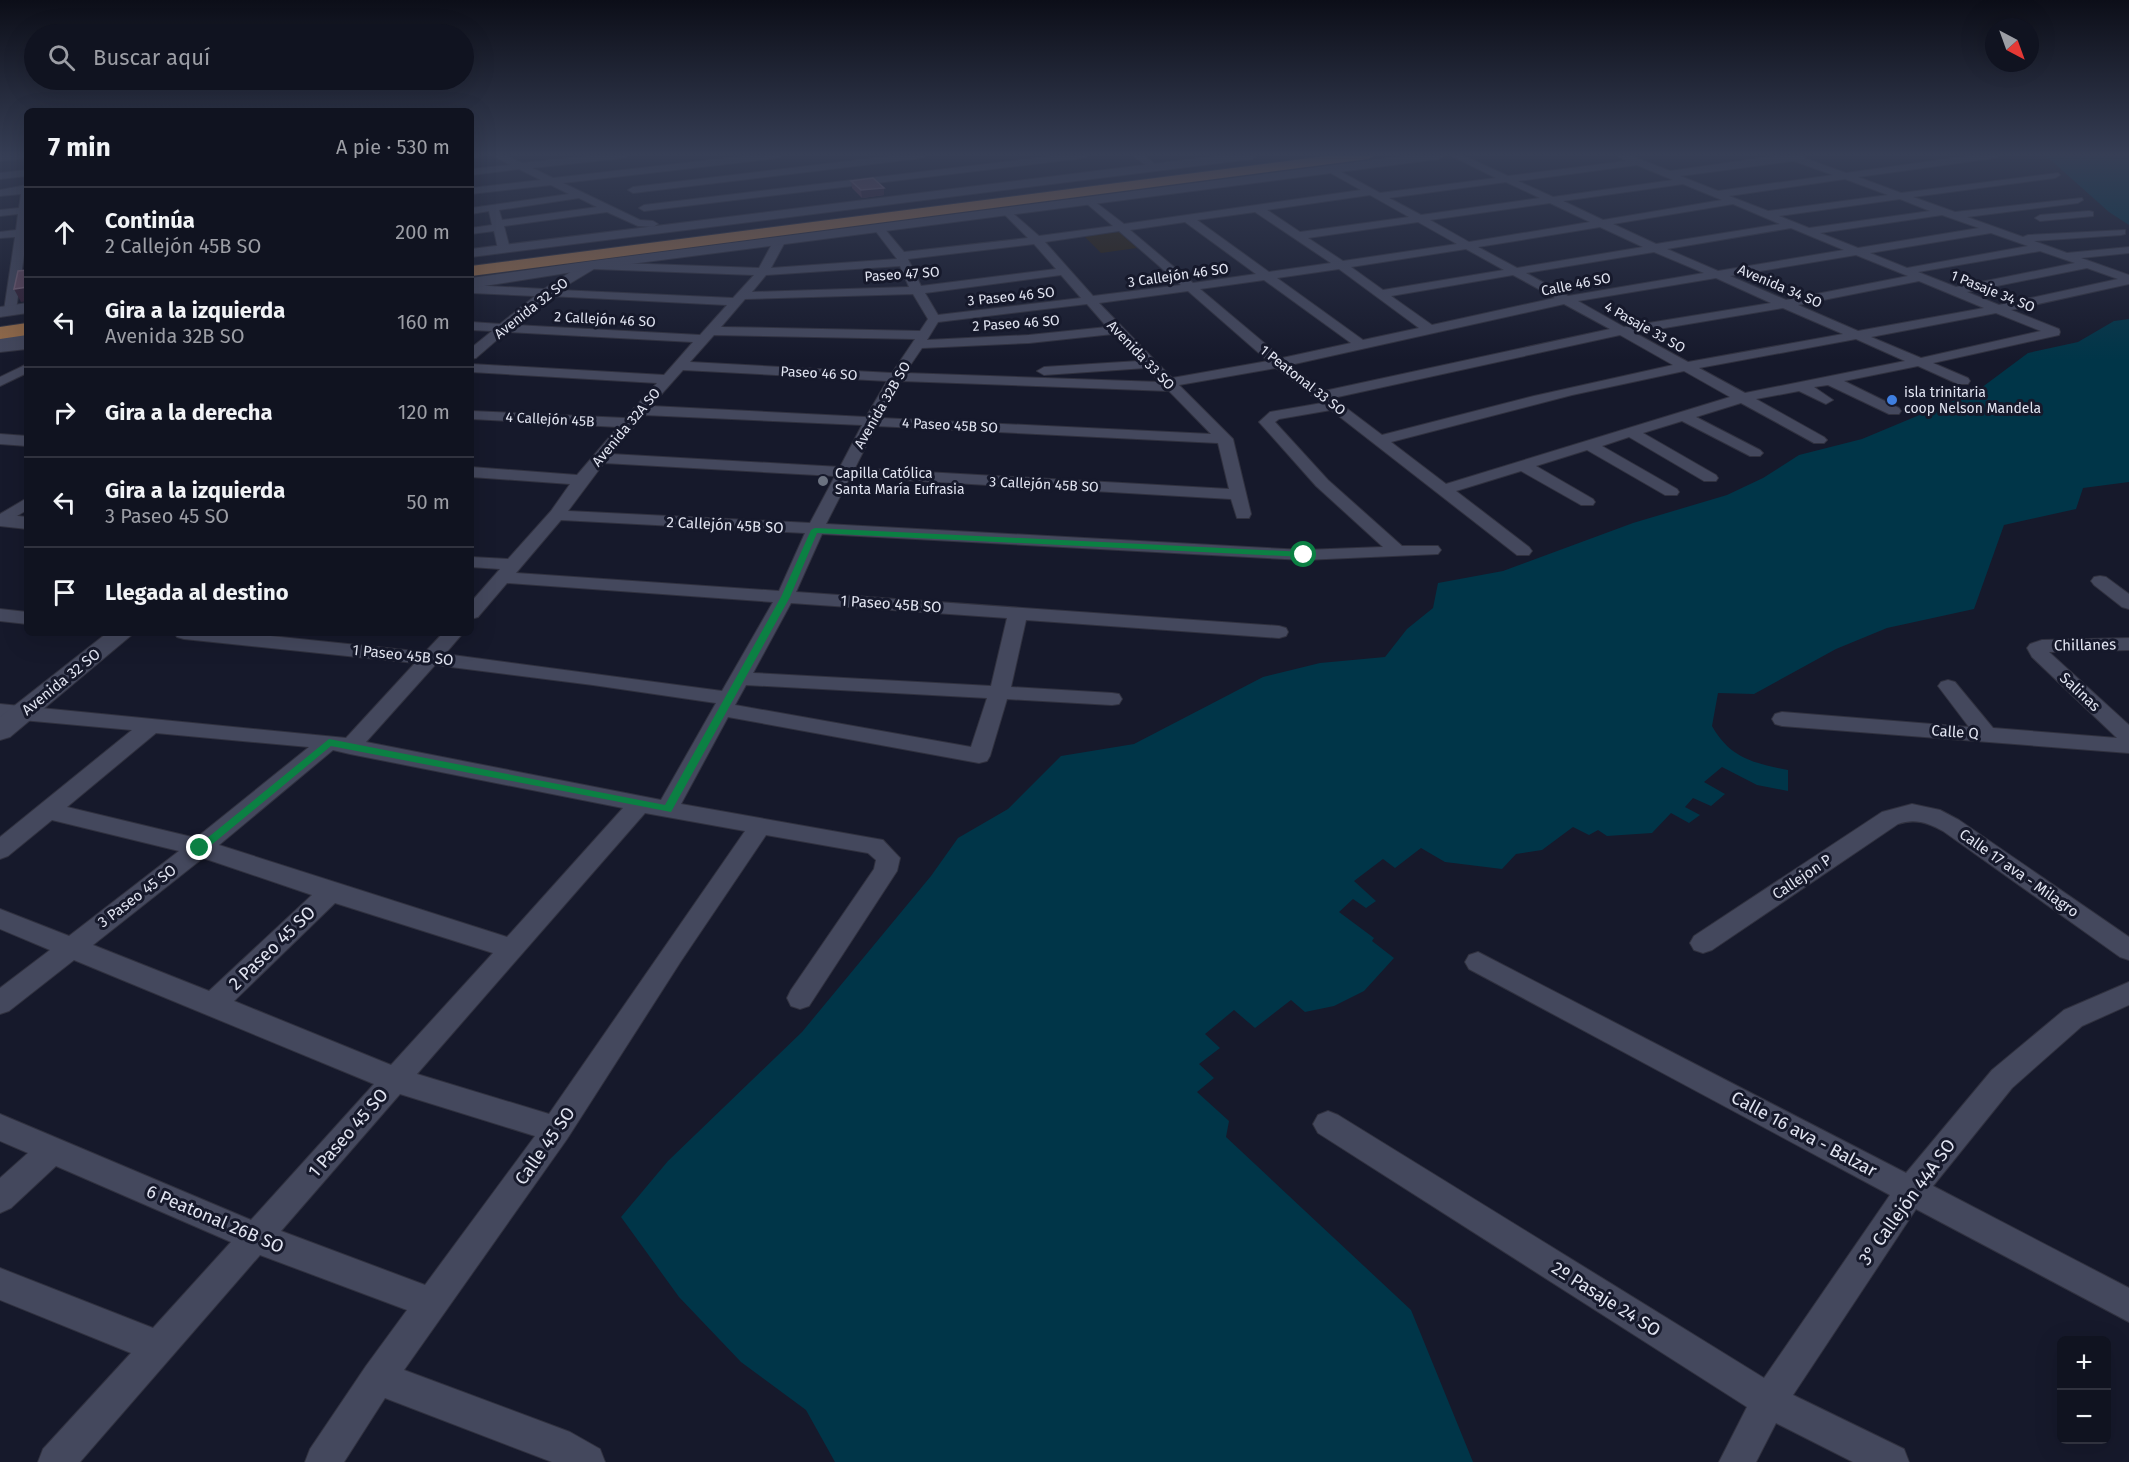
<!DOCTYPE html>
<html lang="es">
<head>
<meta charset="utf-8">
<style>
  :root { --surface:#101320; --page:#191c29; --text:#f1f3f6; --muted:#9c9ea5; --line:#30323e }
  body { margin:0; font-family:"Fira Sans",sans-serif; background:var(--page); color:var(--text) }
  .controls { position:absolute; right:18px; bottom:18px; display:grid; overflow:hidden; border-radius:9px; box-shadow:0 6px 24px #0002 }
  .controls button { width:54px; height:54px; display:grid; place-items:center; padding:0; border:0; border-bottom:2px solid var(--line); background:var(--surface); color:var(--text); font:30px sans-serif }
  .compass { position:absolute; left:1985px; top:18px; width:54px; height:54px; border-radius:50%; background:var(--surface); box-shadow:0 6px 24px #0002; rotate:139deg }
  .stop { position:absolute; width:18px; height:18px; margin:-14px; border:4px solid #0b8043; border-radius:50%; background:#fff }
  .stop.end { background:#0b8043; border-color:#fff; box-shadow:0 2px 6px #0008 }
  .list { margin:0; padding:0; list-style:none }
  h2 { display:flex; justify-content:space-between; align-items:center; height:78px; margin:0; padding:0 24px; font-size:26px }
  h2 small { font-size:20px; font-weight:400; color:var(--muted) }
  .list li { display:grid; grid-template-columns:39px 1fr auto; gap:18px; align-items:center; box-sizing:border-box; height:90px; padding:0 24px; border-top:2px solid var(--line) }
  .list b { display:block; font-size:22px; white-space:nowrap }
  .list p { margin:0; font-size:20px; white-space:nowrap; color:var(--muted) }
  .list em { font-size:20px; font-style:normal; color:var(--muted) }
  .icon { flex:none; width:33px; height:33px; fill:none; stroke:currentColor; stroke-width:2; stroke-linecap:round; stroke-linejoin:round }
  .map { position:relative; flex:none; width:2129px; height:1462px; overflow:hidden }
  .search { position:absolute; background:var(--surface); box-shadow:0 6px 24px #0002; left:24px; top:24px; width:450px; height:66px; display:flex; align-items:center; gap:15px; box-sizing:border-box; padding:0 21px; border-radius:33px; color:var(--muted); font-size:22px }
  .panel { position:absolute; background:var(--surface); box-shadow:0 6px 24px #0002; left:24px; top:108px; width:450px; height:528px; border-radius:9px }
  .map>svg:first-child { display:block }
  .education { fill:#292011 }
  .water { fill:#003548 }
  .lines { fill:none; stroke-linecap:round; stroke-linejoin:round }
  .minor-casing { stroke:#30313f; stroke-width:2 }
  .tertiary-casing { stroke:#30313f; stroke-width:2 }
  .trunk-casing { stroke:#30313f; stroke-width:2 }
  .minor { fill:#44485d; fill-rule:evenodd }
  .tertiary { fill:#44485d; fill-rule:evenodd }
  .trunk { fill:#976c48; fill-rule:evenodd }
  .wall { fill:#54364e }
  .shaded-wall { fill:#352339 }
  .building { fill:#634960; stroke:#776176; stroke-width:1.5 }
  .route { fill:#0b8043 }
  .shop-dot { fill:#3f7fe0; stroke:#16192b; stroke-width:2 }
  .worship-dot { fill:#6b7280; stroke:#16192b; stroke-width:2 }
  .labels { text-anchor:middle; stroke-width:6; stroke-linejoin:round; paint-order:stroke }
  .far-street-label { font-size:14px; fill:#e1e4f1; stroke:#16192b }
  .far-poi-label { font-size:14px; fill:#e1e4f1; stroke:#16192b; text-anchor:start }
  .street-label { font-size:15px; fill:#e1e4f1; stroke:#16192b }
  .near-street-label { font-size:18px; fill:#e1e4f1; stroke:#16192b }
</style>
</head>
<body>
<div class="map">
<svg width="2129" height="1462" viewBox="0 0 2129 1462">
  <rect width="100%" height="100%" fill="#16192b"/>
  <!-- education -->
  <path class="education" d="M1119 232 1137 248 1101 253 1084 236Z"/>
  <!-- water -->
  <path class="water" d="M2045 155H2129V225L2109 212Z
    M2129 319V482L2083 488 2076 509 2004 525 1974 609 1887 628 1836 649 1754 694 1718 693 1712 726C1730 758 1753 763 1788 770V791L1757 785 1722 767 1704 782 1725 794 1711 806 1693 798 1685 807 1700 815 1689 823 1671 813 1652 833 1607 836 1598 830 1589 835 1573 827 1542 850 1516 854 1502 869 1445 862 1421 848 1395 868 1383 859 1354 881 1376 901 1366 908 1353 899 1339 912 1374 938 1372 941 1394 958 1364 991 1334 1006 1305 1012 1291 1000 1255 1028 1234 1010 1205 1034 1220 1048 1199 1064 1214 1078 1197 1092 1229 1121 1226 1137 1411 1310 1473 1462H835L806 1410 741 1362 679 1297 621 1217 668 1161 802 1032 931 876 958 838 1008 809 1061 756 1134 744 1263 677 1320 663 1385 657 1407 629 1433 608 1438 583 1503 571 1633 523 1727 495 1763 478 1799 455 1862 439 1977 391 2028 353 2078 342 2114 321Z"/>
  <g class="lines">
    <!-- minor casing -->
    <g class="minor-casing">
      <path id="minor" d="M0 155H27V158L0 161Z
        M471 155H482L471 159Z
        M492 155H504L522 163 599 155H629L624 158 532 168 553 178 754 155H783L778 158 563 183 640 220 653 221 658 224 653 227 638 226 607 212 504 226 510 249 504 252 498 249 494 231 471 234V228L492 225 489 211 471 214V208L569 194 551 185 471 194V188L541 180 519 169 471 175V169L510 165ZM579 198 597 207 502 220 499 210Z
        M899 155H927L922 158 633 193 628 190 633 187Z
        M1061 155H1089L1084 158 644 211 639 208 644 205Z
        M1132 155H1143L1159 167 1151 169Z
        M1450 155H1462L1508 176 1626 161 1616 155H1629L1670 171 1782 155H1803L1804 158 1846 173 1975 155H2000L1995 158 1858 177 1901 193 2058 173 2060 175 2055 178 1913 197 1955 212 2082 198 2083 200 2078 203 1967 217 2023 237 2028 235 2125 230V234L2121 235 2034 241 2067 253 2129 247V253L2081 258 2129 275V284L2011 310 2059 329 2060 332 2059 335 1933 363 1968 378 1970 381 1968 384H1958L1918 366 1844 381 1899 408 1901 411 1899 414H1889L1828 385 1814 387 1833 400 1826 404 1799 391 1756 399 1824 437 1827 440 1824 443H1814L1741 403 1696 417 1760 450 1763 453 1760 456H1750L1682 421 1643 433 1716 475 1718 478 1716 481H1704L1629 437 1602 446 1677 489 1679 492 1677 495H1665L1587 450 1536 466 1593 499 1595 502 1593 505H1581L1521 471 1456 491 1529 547 1532 551 1529 555H1517L1331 410 1279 419 1275 422 1328 480 1402 546H1438L1441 550 1438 554 1304 560 822 534 796 592 1279 626 1286 628 1288 632 1286 636 1279 638 1026 620 1011 687 1112 693 1119 694 1122 699 1119 704 1112 705 1007 699 990 756 987 761 979 763 728 717 681 804 883 840 900 858 897 871 809 1006 800 1009 791 1006 787 998 791 990 874 869 876 860 868 853 766 835 681 961 567 1139 404 1370 570 1432 600 1449 605 1462H552L385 1398 344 1462H305L310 1449 366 1366 407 1310 260 1255 80 1462H38L43 1449 131 1353 0 1300V1268L153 1328 231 1242 56 1166 11 1208 0 1213V1178L28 1153 0 1141V1114L251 1220 374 1084 74 960 9 1011 0 1014V988L50 950 0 929V909L69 936 179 851 52 820 8 856 0 859V837L132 730 0 718V704L346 738 415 663 184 639 177 637 174 633H242L425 652 443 633H463L445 654 722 691 773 602 507 583 478 617 471 619V602L500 569 471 567V557L508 559 551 511 570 484 471 477V467L577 475 618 427 471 419V411L625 418 657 383 471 372V364L664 375 693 342 506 332 476 358 471 359V348L492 331 471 330V322L500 324 535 296 471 293V285L544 289 572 271 592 262 759 268 773 242 779 239 785 242 771 268 897 259 874 229 879 226 883 227 904 252 1028 238 1004 214 1003 212 1008 209 1039 236 1113 226 1086 203 1085 201 1090 198 1124 224 1361 190 1327 171 1325 169 1330 166 1380 193 1496 178ZM1794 161 1833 175 1718 191 1680 176ZM1637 165 1673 180 1553 197 1518 181ZM1845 179 1888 195 1768 211 1729 196ZM1506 182 1540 198 1421 215 1389 198ZM1683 184 1722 200 1603 220 1563 201ZM1370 195 1409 217 1300 232 1267 210ZM1900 199 1930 211 1809 228 1779 216ZM1550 203 1590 222 1469 242 1430 220ZM1733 204 1780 224 1656 244 1613 224ZM1255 212 1331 263 1269 272 1197 220ZM1942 215 1979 228 1858 248 1820 233ZM1185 222 1256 274 1193 283 1130 230ZM1418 222 1457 244 1343 261 1308 238ZM1600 227 1643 247 1517 268 1478 247ZM1791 228 1844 250 1718 271 1667 249ZM1119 231 1181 285 1093 296 1045 242ZM1991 233 2028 246 1907 268 1870 253ZM1034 244 1056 269 921 286 908 259ZM1466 249 1504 270 1383 290 1351 267ZM2040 251 2075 263 1956 287 1918 272ZM1654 252 1704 273 1568 296 1526 273ZM1856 255 1908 276 1786 300 1730 276ZM900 266 909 287 752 292 766 275ZM2087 268 2118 279 1999 305 1967 292ZM594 269 754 275 733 298 559 290ZM1339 269 1419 328 1363 340 1277 278ZM1061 275 1081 298 938 315 925 293ZM1513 275 1555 298 1432 325 1391 296ZM1716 278 1771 303 1624 327 1578 301ZM1264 280 1351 343 1282 358 1200 289ZM1919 281 1984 308 1858 331 1798 305ZM1188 291 1268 361 1172 378 1099 303ZM913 294 928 319 920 331 721 327 745 299ZM549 296 727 305 700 335 515 325ZM1087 304 1107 327 1029 335 927 340 938 322ZM1564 304 1610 329 1324 391 1290 365ZM1783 308 1843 334 1688 362 1635 333ZM1996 313 2041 331 1921 358 1871 337ZM1113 334 1139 361 1044 367 1037 371 1044 375 1146 368 1160 382 905 373 922 348 1029 343ZM714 335 915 339 892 373 690 362ZM1620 335 1673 365 1534 396 1382 435 1333 398ZM1856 339 1905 361 1745 393 1699 368ZM1276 368 1322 403 1270 412 1259 422 1316 486 1383 547 1304 550 826 524 850 477 1231 499 1237 518H1249L1251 514 1233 439 1179 385ZM683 370 887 381 866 417 651 406ZM1684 371 1730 397 1446 484 1391 442 1572 395ZM901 381 1169 391 1211 434 881 418ZM644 415 862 425 840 467 611 454ZM876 426 1218 443 1229 489 855 468ZM604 463 835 476 810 523 568 511ZM561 520 805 533 779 591 516 573ZM791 603 1007 618 991 686 753 673ZM435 665 593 685 716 703 661 800 366 742ZM746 685 987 698 971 747 735 705ZM156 733 309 747 196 838 67 807ZM333 750 350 754 623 808 507 937 219 845ZM645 813 745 831 549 1114 417 1074ZM203 858 312 895 209 991 93 945ZM335 903 493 953 391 1065 234 1001ZM400 1094 535 1136 425 1285 281 1231Z
        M27 170V176L0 179V173Z
        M27 185V235L16 310 10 314 4 310 15 237 0 238V232L16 230 18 214 0 216V210L19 208 21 194 0 196V190Z
        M2089 211 2093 212V216L2040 221 2035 218 2040 215Z
        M27 333V341L0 345V337Z
        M27 364V373L0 386V377Z
        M0 434 27 436V446L0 444Z
        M27 498V510L0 526V514Z
        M2100 576 2106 577 2129 594V609L2122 607 2094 585 2091 581 2094 577Z
        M0 609 27 612V624L0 621Z
        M2129 638V650L2049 652 2129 725V753L1782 726 1775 724 1772 719 1775 714 1782 712 1969 727 1938 686 1941 682 1948 680 1955 682 1993 728 2117 738 2032 657 2027 648 2030 644 2042 640Z
        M1912 804 1940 810 1959 820 2129 937V960L2120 957 1943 831C1928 823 1915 818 1898 824L1712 950 1703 953 1694 950 1690 943 1694 936 1882 812Z
        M1478 952 1906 1173 1992 1070 2064 1010 2129 982V1005L2082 1026 2012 1088 1933 1186 2129 1288V1322L1916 1209 1793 1395 1904 1449 1909 1462H1853L1776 1423 1756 1462H1719L1747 1407 1318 1133 1313 1124 1318 1115 1328 1111 1338 1115 1764 1378 1890 1195 1469 969 1465 962 1469 955Z"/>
    </g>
    <!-- tertiary casing -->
    <g class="tertiary-casing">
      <path id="tertiary" d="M1224 155H1258L1252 159 471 257V249Z
        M1412 155H1445L1439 159 592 269 471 288V278L592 261Z
        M27 303V313L0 317V307Z
        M27 339V349L0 352V342Z
        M0 514 27 517V529L0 526Z
        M107 633H134L10 737 0 740V717Z"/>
    </g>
    <!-- trunk casing -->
    <g class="trunk-casing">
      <path id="trunk" d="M1334 155H1375L1368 159 471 276V266Z
        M27 323V335L0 339V327Z"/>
    </g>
    <!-- minor -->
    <use href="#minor" class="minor"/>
    <!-- tertiary -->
    <use href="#tertiary" class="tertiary"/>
    <!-- trunk -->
    <use href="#trunk" class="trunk"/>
  </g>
  <!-- wall -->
  <path class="wall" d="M851 181 884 188V195L862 198 852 188Z"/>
  <!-- shaded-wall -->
  <path class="shaded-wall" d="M884 188V195L862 198 861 190Z
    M27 287V301L21 302 14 289Z"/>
  <!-- building -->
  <path class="building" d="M873 178 884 188 861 190 851 181Z
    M27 270V287L14 289 18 271Z"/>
  <!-- sky -->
  <linearGradient id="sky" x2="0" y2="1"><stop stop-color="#0c0e18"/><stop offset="0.43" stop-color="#363e55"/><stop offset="1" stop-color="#363e55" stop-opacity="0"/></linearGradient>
  <rect width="2129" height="360" fill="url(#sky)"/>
  <!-- route -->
  <path class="route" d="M815 528 1304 552 1308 555 1304 557 817 533 790 597 671 812 331 746 204 851 200 852 195 848 329 739 665 805 781 597 811 530Z"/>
  <!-- markers -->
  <circle class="shop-dot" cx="1892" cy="400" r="6"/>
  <circle class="worship-dot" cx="823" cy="481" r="6"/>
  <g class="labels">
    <!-- far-street labels -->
    <g class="far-street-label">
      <text transform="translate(902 274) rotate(-4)" y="5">Paseo 47 SO</text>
      <text transform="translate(1178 275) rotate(-8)" y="5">3 Callejón 46 SO</text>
      <text transform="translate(1576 284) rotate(-11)" y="5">Calle 46 SO</text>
      <text transform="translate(1780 286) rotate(23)" y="5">Avenida 34 SO</text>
      <text transform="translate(1993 291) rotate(22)" y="5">1 Pasaje 34 SO</text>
      <text transform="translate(1011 296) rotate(-6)" y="5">3 Paseo 46 SO</text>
      <text transform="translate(531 308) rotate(-38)" y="5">Avenida 32 SO</text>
      <text transform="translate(605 319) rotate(3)" y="5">2 Callejón 46 SO</text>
      <text transform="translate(1016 323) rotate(-4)" y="5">2 Paseo 46 SO</text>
      <text transform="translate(1645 327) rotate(29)" y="5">4 Pasaje 33 SO</text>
      <text transform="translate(1141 355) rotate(46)" y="5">Avenida 33 SO</text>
      <text transform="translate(819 373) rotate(3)" y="5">Paseo 46 SO</text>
      <text transform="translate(1303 380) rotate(38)" y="5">1 Peatonal 33 SO</text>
      <text transform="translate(882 405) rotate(-60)" y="5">Avenida 32B SO</text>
      <text transform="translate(550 419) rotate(3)" y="5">4 Callejón 45B</text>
      <text transform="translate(950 425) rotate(3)" y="5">4 Paseo 45B SO</text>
      <text transform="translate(626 427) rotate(-50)" y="5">Avenida 32A SO</text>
      <text transform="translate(1044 484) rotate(3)" y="5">3 Callejón 45B SO</text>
    </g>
    <!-- far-poi labels -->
    <g class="far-poi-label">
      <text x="1904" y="397">isla trinitaria<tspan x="1904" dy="16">coop Nelson Mandela</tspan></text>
      <text x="835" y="478">Capilla Católica<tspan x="835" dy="16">Santa María Eufrasia</tspan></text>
    </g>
    <!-- street labels -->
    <g class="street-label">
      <text transform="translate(725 525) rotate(3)" y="5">2 Callejón 45B SO</text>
      <text transform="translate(891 604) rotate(4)" y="5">1 Paseo 45B SO</text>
      <text transform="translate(2085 645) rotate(-1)" y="5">Chillanes</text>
      <text transform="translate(403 655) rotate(6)" y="5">1 Paseo 45B SO</text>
      <text transform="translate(61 682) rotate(-39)" y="5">Avenida 32 SO</text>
      <text transform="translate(2080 692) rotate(43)" y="5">Salinas</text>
      <text transform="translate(1955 732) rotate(4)" y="5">Calle Q</text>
      <text transform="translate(2019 873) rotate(35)" y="5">Calle 17 ava - Milagro</text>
      <text transform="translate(1802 877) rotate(-34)" y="5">Callejon P</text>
      <text transform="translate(137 896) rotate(-37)" y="5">3 Paseo 45 SO</text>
    </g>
    <!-- near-street labels -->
    <g class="near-street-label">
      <text transform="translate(272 948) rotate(-44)" y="6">2 Paseo 45 SO</text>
      <text transform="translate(348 1133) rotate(-49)" y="6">1 Paseo 45 SO</text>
      <text transform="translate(1804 1134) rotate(28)" y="6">Calle 16 ava - Balzar</text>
      <text transform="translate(545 1146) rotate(-55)" y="6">Calle 45 SO</text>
      <text transform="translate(1907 1202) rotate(-54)" y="6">3° Callejón 44A SO</text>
      <text transform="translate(215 1219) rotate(23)" y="6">6 Peatonal 26B SO</text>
      <text transform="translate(1606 1299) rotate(32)" y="6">2º Pasaje 24 SO</text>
    </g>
  </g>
</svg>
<div class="controls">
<button>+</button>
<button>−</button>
</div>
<svg class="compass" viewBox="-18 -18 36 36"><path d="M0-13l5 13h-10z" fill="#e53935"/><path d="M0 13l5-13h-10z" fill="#9c9ea5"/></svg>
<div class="stop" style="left:1304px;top:555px"></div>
<div class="stop end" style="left:200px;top:848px"></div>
<div class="search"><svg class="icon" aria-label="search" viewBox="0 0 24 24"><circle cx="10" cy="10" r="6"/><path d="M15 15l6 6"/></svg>Buscar aquí</div>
<section class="panel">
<h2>7 min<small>A pie · 530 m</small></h2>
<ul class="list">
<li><svg class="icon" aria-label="ahead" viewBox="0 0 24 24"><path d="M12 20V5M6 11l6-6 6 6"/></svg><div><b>Continúa</b><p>2 Callejón 45B SO</p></div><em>200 m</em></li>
<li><svg class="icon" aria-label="left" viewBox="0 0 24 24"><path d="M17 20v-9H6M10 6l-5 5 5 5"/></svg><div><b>Gira a la izquierda</b><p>Avenida 32B SO</p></div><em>160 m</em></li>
<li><svg class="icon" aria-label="right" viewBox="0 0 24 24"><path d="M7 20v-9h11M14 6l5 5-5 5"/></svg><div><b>Gira a la derecha</b></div><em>120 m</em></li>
<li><svg class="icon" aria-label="left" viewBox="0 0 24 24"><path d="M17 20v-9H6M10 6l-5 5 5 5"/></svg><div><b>Gira a la izquierda</b><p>3 Paseo 45 SO</p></div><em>50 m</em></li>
<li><svg class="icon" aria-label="arrive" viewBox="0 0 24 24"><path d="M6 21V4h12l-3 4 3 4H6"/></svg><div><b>Llegada al destino</b></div></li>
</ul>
</section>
</div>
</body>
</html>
